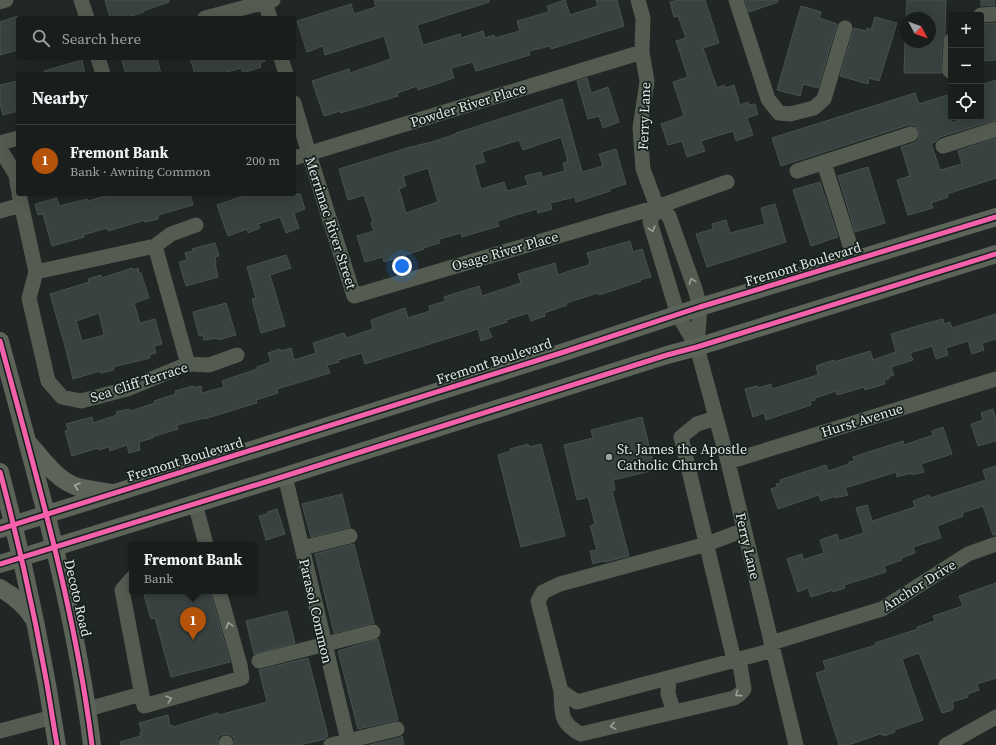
<!DOCTYPE html>
<html lang="en">
<head>
<meta charset="utf-8">
<style>
  :root { --surface:#191d1b; --page:#262a28; --text:#f1f3f6; --muted:#9fa2a3; --line:#373b3a; --accent:#b45309 }
  body { margin:0; font-family:"Source Serif 4",serif; background:var(--page); color:var(--text) }
  .controls { position:absolute; right:12px; top:12px; display:grid; overflow:hidden; border-radius:4px; box-shadow:0 4px 16px #0002 }
  .controls button { width:36px; height:36px; display:grid; place-items:center; padding:0; border:0; border-bottom:1px solid var(--line); background:var(--surface); color:var(--text); font:20px sans-serif }
  .compass { position:absolute; left:900px; top:12px; width:36px; height:36px; border-radius:50%; background:var(--surface); box-shadow:0 4px 16px #0002; rotate:131deg }
  .you { position:absolute; left:402px; top:266px; width:14px; height:14px; margin:-10px; border:3px solid #fff; border-radius:50%; background:#1a73e8; box-shadow:0 0 0 6px #1a73e833 }
  .badge { display:grid; place-items:center; width:26px; height:26px; border-radius:50%; background:var(--accent); color:#fff; font-size:13px; font-weight:700 }
  .pin { position:absolute; translate:-50% -33px; filter:drop-shadow(0 1px 2px #0008) }
  .pin::after { content:''; position:absolute; top:21px; width:14px; height:12px; background:inherit; clip-path:polygon(0 0,100% 0,50% 100%) }
  .popup { position:absolute; left:129px; top:542px; width:128px; height:52px; box-sizing:border-box; display:grid; place-content:center; border-radius:4px; background:var(--surface); filter:drop-shadow(0 1px 3px #0005); font-size:13px; white-space:nowrap; color:var(--muted) }
  .popup b { font-size:15px; color:var(--text) }
  .popup::after { content:''; position:absolute; left:50%; top:100%; margin-left:-8px; border:8px solid transparent; border-top-color:var(--surface) }
  .list { margin:0; padding:0; list-style:none }
  h2 { display:flex; justify-content:space-between; align-items:center; height:52px; margin:0; padding:0 16px; font-size:17px }
  h2 small { font-size:13px; font-weight:400; color:var(--muted) }
  .list li { display:grid; grid-template-columns:26px 1fr auto; gap:12px; align-items:center; box-sizing:border-box; height:72px; padding:0 16px; border-top:1px solid var(--line) }
  .list b { display:block; font-size:15px; white-space:nowrap }
  .list p { margin:0; font-size:13px; white-space:nowrap; color:var(--muted) }
  .list em { font-size:13px; font-style:normal; color:var(--muted) }
  .icon { flex:none; width:22px; height:22px; fill:none; stroke:currentColor; stroke-width:2; stroke-linecap:round; stroke-linejoin:round }
  .map { position:relative; flex:none; width:996px; height:745px; overflow:hidden }
  .search { position:absolute; background:var(--surface); box-shadow:0 4px 16px #0002; left:16px; top:16px; width:280px; height:44px; display:flex; align-items:center; gap:10px; box-sizing:border-box; padding:0 14px; border-radius:4px; color:var(--muted); font-size:15px }
  .panel { position:absolute; background:var(--surface); box-shadow:0 4px 16px #0002; left:16px; top:72px; width:280px; height:124px; border-radius:4px }
  .map>svg:first-child { display:block }
  .building { fill:#384240; stroke:#4a504e; fill-rule:evenodd }
  .lines { fill:none; stroke-linecap:round; stroke-linejoin:round }
  .minor { stroke:#545b51; stroke-width:15 }
  .major { stroke:#5c6459; stroke-width:18 }
  .cycleway-casing { stroke:#15201c; stroke-width:8 }
  .cycleway { stroke:#f560ab; stroke-width:5 }
  .oneway { stroke:#9aa29b }
  .oneway2 { stroke:#a5ada6 }
  .poi-dot { fill:#9ea4a1; stroke:#15201c; stroke-width:1.5 }
  .labels { text-anchor:middle; stroke-width:3.5; stroke-linejoin:round; paint-order:stroke }
  .street-label { font-size:14px; fill:#e1e8e5; stroke:#15201c }
  .poi-label { font-size:14px; fill:#e1e8e5; stroke:#15201c; text-anchor:start }
</style>
</head>
<body>
<div class="map">
<svg width="996" height="745" viewBox="0 0 996 745">
  <rect width="100%" height="100%" fill="#212724"/>
  <!-- building -->
  <path class="building" d="M105 0H169V2L143 11 144 12 124 18H110Z
    M374 0H489V2L417 25 423 45 460 34 461 38 483 31 485 38 494 35 495 38 520 31 517 21 549 12 547 6 565 0 570 15 598 6 596 0H617L624 26 551 49 550 46 529 51 530 55 476 71 473 62 451 68 454 78 418 90 417 86 397 93 398 96 341 113 340 111 324 116 312 81 349 69 350 73 391 59 384 36 325 55 323 46 307 52 297 21 351 4 354 14 376 7Z
    M678 0H705L719 43 703 48 717 88 724 85 725 88 734 85 740 105 748 102 749 105 755 104 758 114 747 118 753 135 736 141 733 131 701 141 705 151 687 157 682 141 668 145 661 124 684 116 673 82 688 77 676 41 686 38 678 16 674 17 670 2Z
    M745 0H778V2L749 12Z
    M907 0H946L945 35 942 41V73H904L905 42H932L933 18H906Z
    M981 0H994L995 5 981 6Z
    M801 6 821 12 819 18 837 24 818 88 803 84 800 96 777 90Z
    M18 16V50L0 55V22Z
    M875 17 897 23 879 81 869 78 868 84 840 76 854 28 866 31 867 28 871 30Z
    M996 23V60L981 61V24Z
    M121 58H157L161 74H126Z
    M190 58H265V61L260 63 261 67 243 73 241 68 220 74H195Z
    M82 60 85 74H45L44 71Z
    M587 78 591 93 608 87 619 122 603 128 599 116 588 119 577 81Z
    M996 80V120L940 137 935 142 931 143 940 170 962 164 958 151 996 138V178L947 194 948 197 931 203 933 208 908 215 897 180 910 176 901 147 914 143 918 140 920 135 919 131 917 128 913 125H908L781 166 772 138 915 93 919 104 951 94V123L970 117H981V85Z
    M18 81V111L3 115 0 104V85Z
    M562 99 582 172 603 166 599 154 616 149 626 184 610 189V191L576 202 575 197 550 203 552 209 538 213 537 209 519 214 497 221 499 226 462 237 461 233 439 239 440 243 423 248 424 249 384 262 383 257 365 262 357 236 374 231 371 223 373 222 364 195 348 200 339 169 407 148 435 141 456 134V133ZM561 137 568 161 563 163 565 171 542 177 541 172 525 176 528 185 507 191 504 182 481 189 474 165 485 162 482 152 519 140 523 150ZM428 168 438 202 406 213 399 189 406 186 403 176Z
    M868 167 885 223 855 232 838 176Z
    M820 182 838 237 811 246 793 190Z
    M113 194H190L193 205 158 215V219L145 222V220L108 231 107 228 83 235 84 237 52 246 43 214 38 215 35 204 57 198 59 206 87 199 88 201Z
    M249 194H300L305 209 294 213 299 228 286 233 280 217 258 224 260 228 248 233 247 229 228 236 217 205Z
    M775 204 786 242 707 267 696 234 713 229 712 224 726 220 730 233 765 224 761 208Z
    M630 241 633 252 642 249 651 277 640 280 641 281 599 295 598 293 566 303 567 305 544 313 545 316 531 321 528 313 506 320 507 322 488 328 492 337 481 341 478 329 365 364 362 353 338 360 339 362 327 365 330 373 277 389 278 393 256 400 257 403 250 405 204 419V418L177 425 178 429 152 437 153 438 139 442 140 450 129 453 127 445 110 451 109 447 98 450V448L72 456 65 431 68 430 66 424 92 417 93 423 117 415 116 412 129 409 130 411 155 403 154 401 176 394 175 391 193 386V388L201 386 202 393 224 387 222 381 257 369V367L271 362 268 353 280 349 281 351 291 348 294 360 316 353 313 343 344 333 346 338 373 329 371 320 405 308 408 318 430 311 429 306 446 301 444 297 479 286 482 296 521 283 518 274 555 263 558 275 575 269 589 265V262H590L587 253Z
    M215 243 219 256 215 257 216 263H215L218 277 186 286 179 262 187 260 185 253 193 251 192 249Z
    M286 255 291 268 270 275 285 326 261 333 252 299 256 298 247 267Z
    M132 268 133 270 138 268 139 273H141L149 298 134 303 140 323 155 319 162 344 154 346 156 353 149 355 150 358 113 367 114 370 101 373 100 371 73 379 65 346 50 294 89 282 88 279 101 275 102 278ZM99 313 104 335 82 341 76 321Z
    M226 303 236 335 218 340V338L204 340 203 335 199 336 193 312Z
    M996 314V339L982 343 984 350 972 354 968 341 946 348 948 355 936 359 932 346 910 353 913 360 891 367 894 375 888 377 889 379 884 380 885 384 865 390 864 387 837 395 836 391 815 398V400L810 401 811 405 766 420 764 413 753 417 745 389 757 386 758 388 771 384 772 389 818 375 816 366 834 360V362L870 351 873 360 896 352 891 334 924 324 943 319 944 324 950 322 952 328Z
    M993 409 996 420V441L978 446 971 424 983 420 981 413Z
    M642 417 655 470 613 480 615 490 612 491 629 556 605 562 604 561 593 564 590 551 597 550 590 526 595 524 588 497 577 500 564 445 593 438 591 430Z
    M943 427 952 454 921 464 924 472 912 475 911 473 897 477 896 472 845 488 848 495 835 498V496L821 501 819 495 778 509 771 489 777 487 776 484 781 483 780 480 826 465 828 471 849 464V462L854 461 853 457 903 441 904 445 933 435 932 431Z
    M528 444 529 447 541 444 565 536 521 547 498 455 511 451 510 449Z
    M996 466V535H993L983 506 962 513 963 516 937 526 941 538 913 547 915 553 901 558 902 560 884 566 886 572 844 585 845 588 833 592V590L811 597 808 588 798 592 787 559 802 554 803 560 824 553 820 540 837 534 839 541 864 533 856 508 867 505 872 521 915 507 913 501 929 495 930 498 986 480 983 470Z
    M342 494 350 527 311 537 302 504Z
    M277 509 285 534 266 540 259 516 268 514 267 512Z
    M354 544 374 623 334 633 315 554Z
    M996 583V678L977 684 979 690 968 694V697L952 702 954 707 952 708 953 710 942 713 919 653 902 659 923 720 894 730 895 732 884 736 883 734 880 735V734L848 745H839L816 673 826 670 823 661 876 645 875 643 918 629 917 627 935 621 933 616 963 606 959 596Z
    M143 591H210L230 662 171 677 155 618 151 619Z
    M287 611 295 643 254 654 246 621Z
    M378 639 398 720 358 729 338 651Z
    M308 658 328 736 325 739 300 745H235L234 738 230 735 226 734 221 735 218 738 217 745H121L120 742 141 736 140 732H142L139 723 168 715 170 726 172 725 173 727 218 713 219 715 267 702 259 670Z
    M402 736 404 745H369L399 738Z"/>
  <g class="lines">
    <!-- minor -->
    <path class="minor" d="M81 0 87 18
      M638 0 643 18 642 52 647 81 640 128 643 169 657 207 669 216 695 289 700 307 697 347
      M736 0 768 99 779 113 790 114 814 108 824 99 845 28
      M0 2 6 0
      M265 2 270 18
      M981 15 996 14
      M205 18 273 0
      M98 58 103 74
      M281 58 286 74
      M950 71 951 41
      M294 103 309 154 354 296 657 207 727 182
      M0 143 18 138
      M943 146 996 129
      M0 149 16 175 18 188
      M294 158 642 52
      M824 163 855 261
      M797 171 911 134
      M19 194 36 272 29 298 48 381 62 397 81 401 127 389 188 364 209 365 237 355
      M657 207 650 222 678 315 697 347 728 462 796 745
      M0 211 21 205
      M155 246 188 364
      M36 272 155 246 171 234 196 225
      M716 418 697 424 681 437 734 660
      M728 462 996 379
      M285 476 349 745
      M195 503 206 545
      M744 530 707 544 560 584 543 592 538 601 561 691 577 702 773 650
      M302 548 350 536
      M132 578 122 590 144 706 242 678 240 665 219 591
      M771 643 882 609 968 554 996 544
      M259 661 373 632
      M669 678 668 694 674 712
      M561 691C562 712 559 723 581 734L734 698 740 694 744 689 739 659
      M88 709 141 694
      M0 731 53 717
      M226 743V745
      M331 745 397 729
      M946 745 996 717"/>
    <!-- major -->
    <path class="major" d="M0 341C36 475 75 608 92 745
      M29 444C43 459 57 481 78 487 89 490 101 491 112 493
      M0 472C24 562 43 653 57 745
      M0 529 564 352 700 307 996 217
      M0 564 285 476 667 355 697 347 996 254
      M0 588C14 596 25 605 33 618"/>
    <!-- cycleway casing -->
    <g class="cycleway-casing">
      <path id="cycleway" d="M0 341C36 475 75 608 92 745
        M0 472C24 562 43 653 57 745
        M0 529 564 352 700 307 996 217
        M0 564 285 476 667 355 697 347 996 254"/>
    </g>
    <!-- cycleway -->
    <use href="#cycleway" class="cycleway"/>
  </g>
  <!-- one-way arrows -->
  <defs><path id="oneway-chevron" d="M-2-3.5L2.5 0L-2 3.5" fill="none" stroke-width="1.6" stroke-linecap="round" stroke-linejoin="round"/></defs>
  <g class="oneway">
    <use href="#oneway-chevron" transform="translate(652 229) rotate(74)"/>
    <use href="#oneway-chevron" transform="translate(692 281) rotate(-110)"/>
    <use href="#oneway-chevron" transform="translate(229 625) rotate(-106)"/>
    <use href="#oneway-chevron" transform="translate(738 694) rotate(144)"/>
    <use href="#oneway-chevron" transform="translate(169 699) rotate(-16)"/>
    <use href="#oneway-chevron" transform="translate(613 726) rotate(167)"/>
  </g>
  <use class="oneway2" href="#oneway-chevron" transform="translate(77 486) rotate(-161)"/>
  <!-- markers -->
  <circle class="poi-dot" cx="609" cy="457" r="4"/>
  <g class="labels">
    <!-- street labels -->
    <g class="street-label">
      <text transform="translate(468 105) rotate(-17)" y="5">Powder River Place</text>
      <text transform="translate(644 116) rotate(-88)" y="5">Ferry Lane</text>
      <text transform="translate(331 223) rotate(72)" y="5">Merrimac River Street</text>
      <text transform="translate(505 251) rotate(-16)" y="5">Osage River Place</text>
      <text transform="translate(803 264) rotate(-17)" y="5">Fremont Boulevard</text>
      <text transform="translate(494 361) rotate(-18)" y="5">Fremont Boulevard</text>
      <text transform="translate(139 382) rotate(-18)" y="5">Sea Cliff Terrace</text>
      <text transform="translate(862 420) rotate(-17)" y="5">Hurst Avenue</text>
      <text transform="translate(185 459) rotate(-17)" y="5">Fremont Boulevard</text>
      <text transform="translate(748 546) rotate(77)" y="5">Ferry Lane</text>
      <text transform="translate(919 585) rotate(-32)" y="5">Anchor Drive</text>
      <text transform="translate(78 598) rotate(77)" y="5">Decoto Road</text>
      <text transform="translate(316 611) rotate(77)" y="5">Parasol Common</text>
    </g>
    <!-- poi labels -->
    <g class="poi-label">
      <text x="617" y="454">St. James the Apostle<tspan x="617" dy="16">Catholic Church</tspan></text>
    </g>
  </g>
</svg>
<div class="controls">
<button>+</button>
<button>−</button>
<button><svg class="icon" aria-label="locate" viewBox="0 0 24 24"><circle cx="12" cy="12" r="6"/><path d="M12 2v4M12 18v4M2 12h4M18 12h4"/></svg></button>
</div>
<svg class="compass" viewBox="-18 -18 36 36"><path d="M0-13l5 13h-10z" fill="#e53935"/><path d="M0 13l5-13h-10z" fill="#9fa2a3"/></svg>
<div class="you"></div>
<div class="pin badge" style="left:193px;top:640px">1</div>
<div class="popup"><b>Fremont Bank</b>Bank</div>
<div class="search"><svg class="icon" aria-label="search" viewBox="0 0 24 24"><circle cx="10" cy="10" r="6"/><path d="M15 15l6 6"/></svg>Search here</div>
<section class="panel">
<h2>Nearby<small></small></h2>
<ul class="list">
<li><span class="badge">1</span><div><b>Fremont Bank</b><p>Bank · Awning Common</p></div><em>200 m</em></li>
</ul>
</section>
</div>
</body>
</html>
